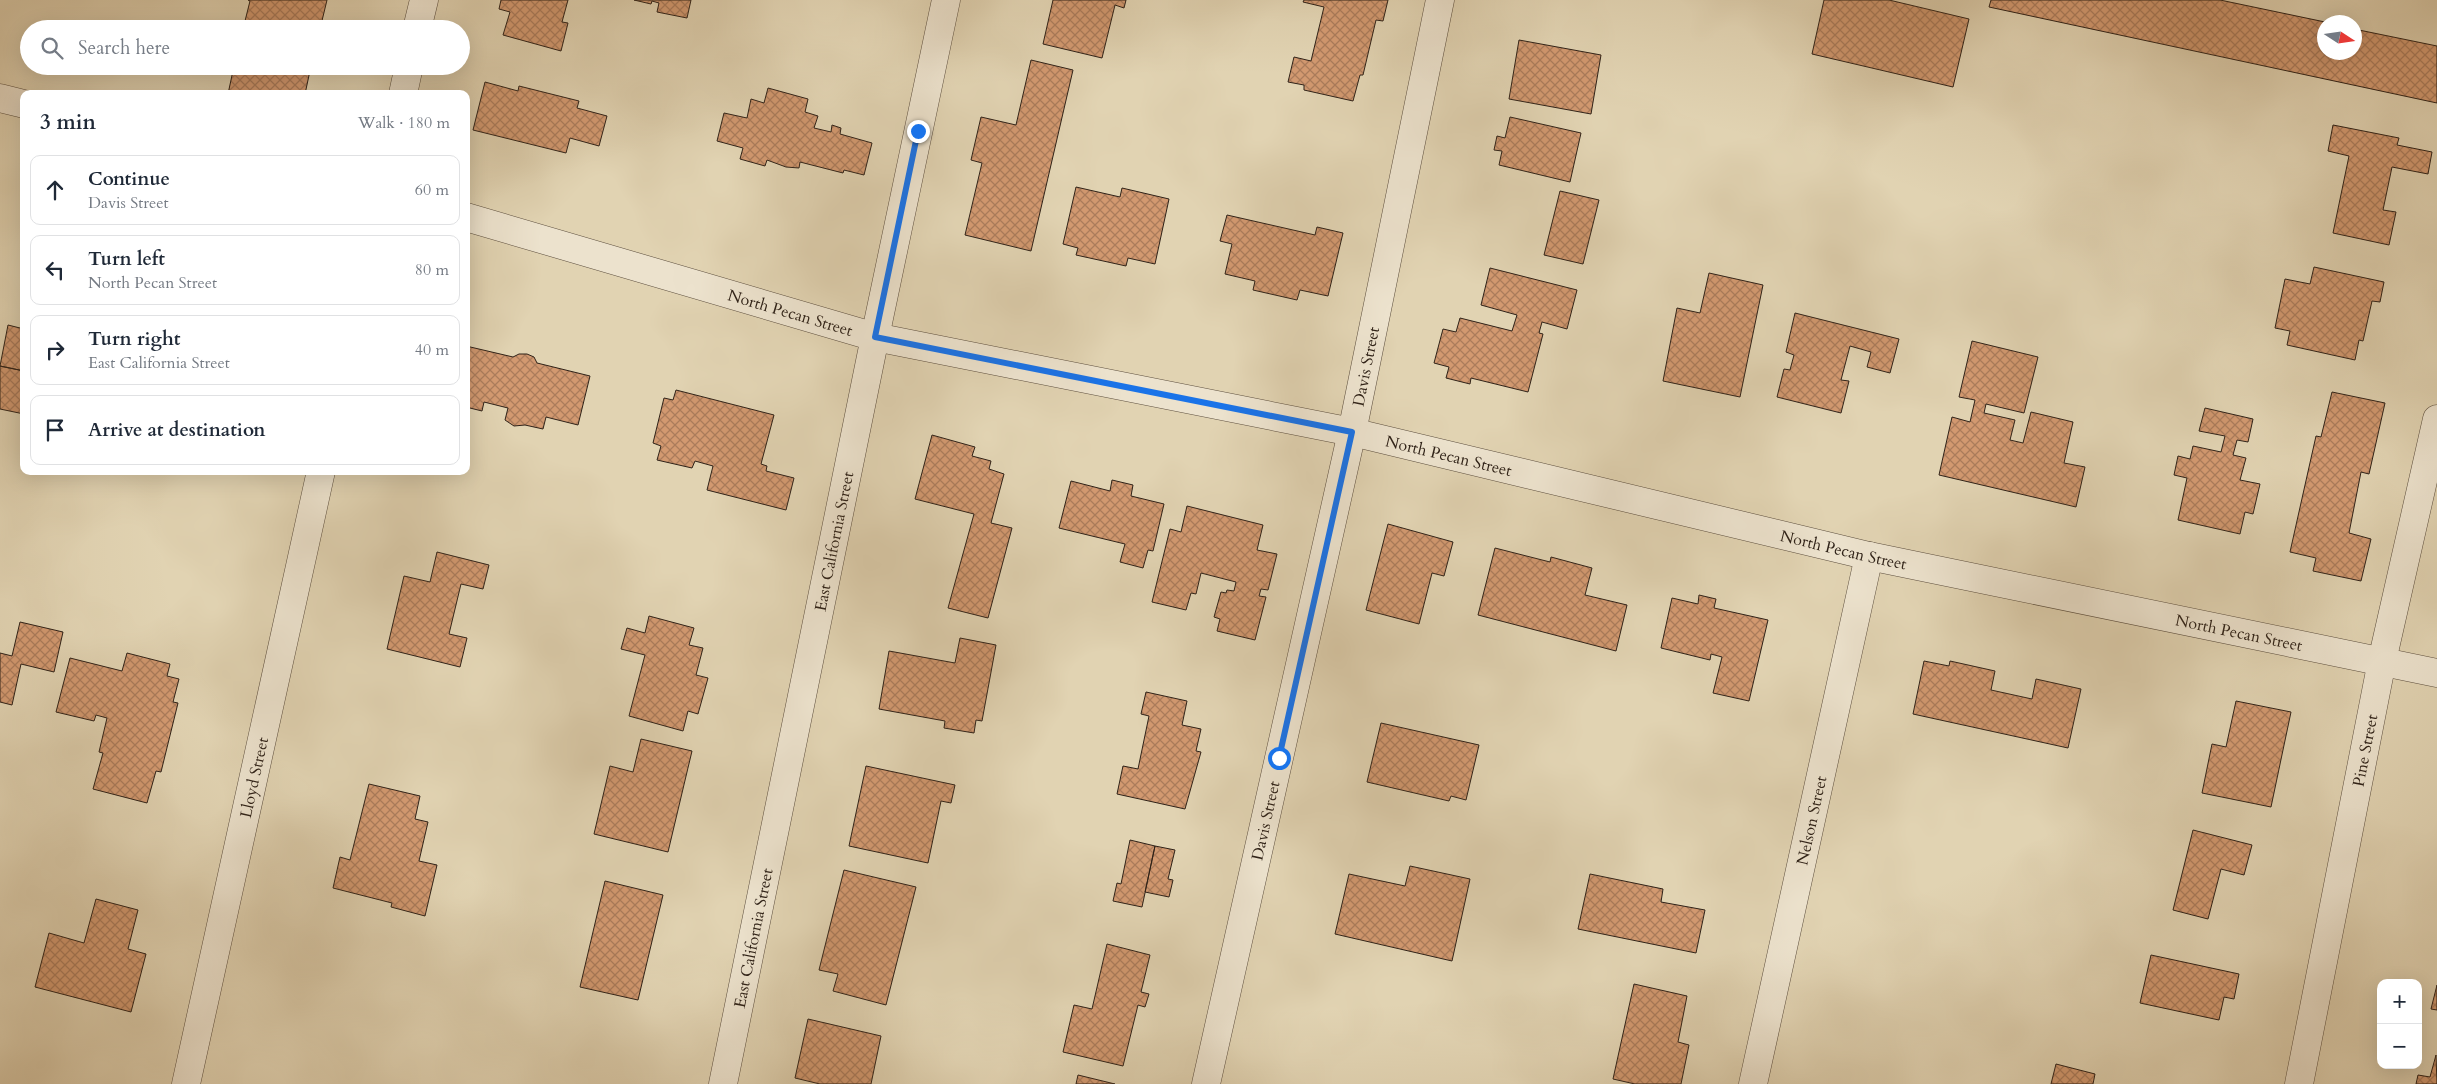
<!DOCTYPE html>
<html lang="en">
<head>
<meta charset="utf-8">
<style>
  :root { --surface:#fff; --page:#f2f2f3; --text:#1f2937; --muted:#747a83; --line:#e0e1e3 }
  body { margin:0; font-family:Cardo,serif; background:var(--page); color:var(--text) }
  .controls { position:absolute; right:15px; bottom:15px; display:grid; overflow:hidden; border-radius:10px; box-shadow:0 5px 20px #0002 }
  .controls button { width:45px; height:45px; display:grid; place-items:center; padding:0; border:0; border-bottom:1px solid var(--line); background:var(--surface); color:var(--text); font:25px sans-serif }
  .compass { position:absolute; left:2317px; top:15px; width:45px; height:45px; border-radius:50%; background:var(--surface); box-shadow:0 5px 20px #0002; rotate:102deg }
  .stop { position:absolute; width:15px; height:15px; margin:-11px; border:4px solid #1a73e8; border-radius:50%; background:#fff }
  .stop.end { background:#1a73e8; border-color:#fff; box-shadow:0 1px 5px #0008 }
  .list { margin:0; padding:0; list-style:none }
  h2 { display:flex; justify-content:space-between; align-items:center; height:65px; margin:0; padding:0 20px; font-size:21px }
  h2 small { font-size:16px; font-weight:400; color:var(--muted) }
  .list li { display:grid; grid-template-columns:32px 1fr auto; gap:15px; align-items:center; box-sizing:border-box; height:70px; margin:0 10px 10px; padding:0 10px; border:1px solid var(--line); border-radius:10px }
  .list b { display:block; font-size:19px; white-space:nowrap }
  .list p { margin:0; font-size:16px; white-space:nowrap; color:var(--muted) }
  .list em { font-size:16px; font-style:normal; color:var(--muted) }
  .icon { flex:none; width:28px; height:28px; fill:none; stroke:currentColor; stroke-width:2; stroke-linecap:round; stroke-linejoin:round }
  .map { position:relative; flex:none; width:2437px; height:1084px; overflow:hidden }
  .search { position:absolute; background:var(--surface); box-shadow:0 5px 20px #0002; left:20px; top:20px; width:450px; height:55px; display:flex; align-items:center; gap:12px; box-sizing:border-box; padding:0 18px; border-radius:28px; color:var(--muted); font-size:19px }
  .panel { position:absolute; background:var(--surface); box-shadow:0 5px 20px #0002; left:20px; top:90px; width:450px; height:385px; border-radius:10px }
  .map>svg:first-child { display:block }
  .building { fill:url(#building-cross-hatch); stroke:#2f2218 }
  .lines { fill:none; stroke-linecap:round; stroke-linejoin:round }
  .minor-casing { stroke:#5c4e3e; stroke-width:29 }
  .minor { stroke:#ece2cd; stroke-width:28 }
  .route { stroke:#1a73e8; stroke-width:6 }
  .labels { text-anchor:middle; stroke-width:4; stroke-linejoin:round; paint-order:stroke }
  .street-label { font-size:16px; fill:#2f2218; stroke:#ece2cd }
</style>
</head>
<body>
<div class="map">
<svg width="2437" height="1084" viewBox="0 0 2437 1084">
  <defs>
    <pattern id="building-cross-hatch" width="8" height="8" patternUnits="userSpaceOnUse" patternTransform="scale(1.25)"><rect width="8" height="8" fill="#d29970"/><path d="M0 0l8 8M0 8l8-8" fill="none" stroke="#ab7c5b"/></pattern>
  </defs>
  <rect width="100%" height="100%" fill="#e1d3b2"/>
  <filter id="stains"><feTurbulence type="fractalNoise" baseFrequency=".004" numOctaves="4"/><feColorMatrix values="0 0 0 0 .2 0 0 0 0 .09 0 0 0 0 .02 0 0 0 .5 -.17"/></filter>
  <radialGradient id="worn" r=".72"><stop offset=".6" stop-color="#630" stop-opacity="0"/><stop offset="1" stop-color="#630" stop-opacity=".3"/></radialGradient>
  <!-- building -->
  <path class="building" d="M248 0H327L320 29H243L250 1Z
    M501 0H568L562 22 568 23 561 51 503 35 510 12 499 9Z
    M634 0H691L687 18 657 12 659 3 652 1 651 4Z
    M1053 0H1126L1124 8 1115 5 1102 58 1043 44Z
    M1304 0H1388L1383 21 1376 20 1363 75H1360L1353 101 1304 90V85L1288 82 1294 57 1311 61 1324 7 1303 2Z
    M1824 0H1889L1969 19 1953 87 1812 54Z
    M1991 0H2220L2325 22 2324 52H2354V29L2437 46V103L1989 7Z
    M1519 40 1601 55 1591 114 1509 99Z
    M1031 60 1073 70 1031 251 965 235 982 163 971 160 981 117 1016 125Z
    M234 66H311L305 94H228Z
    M485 82 518 91 519 86 579 101 577 108 607 116 599 146 570 138 566 153 473 130Z
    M768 88 808 99 805 112 818 116 814 128 831 132 832 125 841 128 840 134 872 143 864 175 844 170 843 173 800 162 799 168 786 167 767 160 765 166 740 159 743 148 717 141 724 113 747 118 751 99 764 103Z
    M1510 117 1581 133 1570 182 1499 165 1502 151 1494 150 1497 136 1505 138Z
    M2333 125 2399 138 2397 145 2432 152 2428 174 2392 167 2383 210 2396 212 2389 245 2333 233 2349 156 2328 151Z
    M1076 187 1120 197 1122 188 1169 199 1155 264 1128 258 1126 266 1076 255 1078 248 1063 244Z
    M1560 191 1599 200 1583 264 1544 255Z
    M1227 215 1315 235 1317 227 1343 233 1328 296 1300 290 1297 300 1253 290 1255 281 1225 274 1232 244 1220 241Z
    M2314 267 2384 282 2380 302 2372 301 2363 341 2359 340 2355 360 2287 345 2290 331 2275 328 2285 279 2310 284Z
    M1490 268 1577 290 1567 329 1542 322 1539 333 1543 334 1528 392 1471 378 1470 384 1446 378 1449 367 1434 363 1443 329 1456 332 1460 318 1512 331 1517 315 1481 305Z
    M1709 273 1763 285 1740 397 1663 381 1677 308 1700 313Z
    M1795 313 1899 339 1890 373 1867 367 1871 352 1850 346 1841 380 1849 381 1841 413 1777 397 1784 369 1790 370 1794 355 1786 352Z
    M8 325 24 329V371L0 366Z
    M1972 341 2038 357 2024 413 1986 404 1984 413 2015 420 2010 440 2023 443 2031 412 2073 422 2064 463 2085 467 2076 507 1939 475 1952 417 1970 422 1975 400 1959 397Z
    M466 346 513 357 519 354H527L534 357 537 363 590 376 578 425 546 417 543 429 525 425 514 426 505 420 508 408 484 402 482 411 466 407Z
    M0 366 24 371V414L0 409Z
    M676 390 774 415 761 464 767 466 766 471 794 478 786 510 707 490 713 466 695 461 692 468 657 460 661 446 653 443 664 398 673 400Z
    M2332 392 2385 403 2369 474 2361 472 2349 533 2371 539 2361 581 2313 571 2316 558 2290 552 2316 436 2321 437Z
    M2205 408 2253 419 2248 442 2237 440 2233 455 2246 458 2240 480 2260 484 2253 514 2245 512 2240 534 2178 520 2187 478 2174 475 2178 456 2190 459 2193 446 2221 452 2225 436 2199 431Z
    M932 435 975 447 972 456 991 461 989 469 1004 474 991 523 1012 528 988 618 948 608 974 514 915 499Z
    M1112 480 1133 485 1131 496 1164 504 1153 551 1148 550 1143 568 1120 562 1125 544 1059 528 1071 481 1110 491Z
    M1187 506 1263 525 1257 550 1277 554 1268 590 1261 589 1259 596 1266 597 1255 640 1217 631 1220 619 1214 617 1221 592 1226 593 1227 590 1234 591 1236 582 1201 573 1196 594 1191 593 1186 610 1152 602 1170 529 1181 532Z
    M1388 524 1453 542 1444 576 1432 573 1419 624 1366 610Z
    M1495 548 1550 562 1551 557 1592 568 1585 595 1627 605 1616 651 1478 615Z
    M437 552 489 565 483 589 461 584 449 634 467 638 460 667 387 649 404 576 430 582Z
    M1699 595 1716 599 1714 608 1768 620 1749 701 1713 693 1722 657 1711 654 1710 660 1661 648 1672 598 1698 604Z
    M649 616 694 628 689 645 703 648 696 675 708 678 698 714 688 711 683 731 629 716 645 655 621 649 627 628 645 633Z
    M20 622 63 632 54 672 21 664 12 705 0 702V653L12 656Z
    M960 638 996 645 982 721 976 720 974 733 944 728 945 721 879 709 889 651 955 663Z
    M127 653 170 664 167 676 179 679 173 702 178 703 161 772 156 771 147 803 93 789 103 753 99 752 107 718 96 715 94 721 56 712 70 658 122 671Z
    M1924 661 1949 666 1950 661 1995 671 1991 690 2032 699 2036 679 2081 689 2068 748 1913 714Z
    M1146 692 1187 701 1182 725 1201 729 1196 751 1201 752 1185 809 1117 794 1123 766 1138 769 1149 716 1141 714Z
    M2236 701 2291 712 2271 807 2202 793 2212 744 2226 747Z
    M1381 723 1479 745 1466 800 1451 796 1449 801 1367 782Z
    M641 739 692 751 668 852 594 834 610 766 633 772Z
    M866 766 955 785 951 803 941 801 928 863 849 846Z
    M369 784 420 796 415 819 428 822 419 861 437 865 425 916 391 907 392 903 333 888 340 857 350 860Z
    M2193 830 2252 845 2244 875 2221 869 2208 919 2173 910Z
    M1130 840 1155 846 1142 907 1113 901 1117 883 1121 884Z
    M1155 846 1175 850 1168 879 1173 880 1169 897 1145 892Z
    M1410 866 1470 879 1452 961 1335 934 1349 874 1405 886Z
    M844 870 916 887 886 1005 833 991 838 974 819 970Z
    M1590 874 1663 889 1661 902 1705 910 1696 953 1578 929Z
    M605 881 663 895 638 1000 580 987Z
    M96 899 138 910 128 949 146 954 131 1012 35 987 49 933 84 943Z
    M1107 944 1150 955 1141 992 1149 994 1145 1007 1138 1005 1123 1066 1063 1052 1074 1005 1092 1009Z
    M2151 955 2239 974 2234 999 2224 997 2219 1020 2140 1003Z
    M1634 984 1687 996 1678 1042 1689 1045 1681 1084H1635L1613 1079Z
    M2437 985V1010L2431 1009Z
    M808 1019 881 1036 871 1084H820L795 1078Z
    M2436 1055 2437 1084H2416L2418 1075 2430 1077Z
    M2056 1064 2095 1074 2093 1084H2051Z
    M1078 1075 1115 1084H1076Z"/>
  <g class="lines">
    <!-- minor casing -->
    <g class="minor-casing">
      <g id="minor">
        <path d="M417 29 424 0"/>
        <path d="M403 94 409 66"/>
        <path d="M0 98 24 104"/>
        <path id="s1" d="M466 217 875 337 1352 432 1869 556 2437 673"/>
        <path id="s2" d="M186 1084 321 471"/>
        <path id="s3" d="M723 1084 875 337 946 0"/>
        <path id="s4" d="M1206 1084 1352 432 1440 0"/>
        <path id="s5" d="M1753 1084 1869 556"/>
        <path id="s6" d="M2299 1084 2382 661 2437 419"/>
      </g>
    </g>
    <!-- minor -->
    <use href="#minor" class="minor"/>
  </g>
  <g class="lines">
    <!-- route -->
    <path class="route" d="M918 131 875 337 1352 432 1279 758"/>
  </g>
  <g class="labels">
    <!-- street labels -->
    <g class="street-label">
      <text dy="6" stroke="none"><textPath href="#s1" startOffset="338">North Pecan Street</textPath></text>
      <text dy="6" stroke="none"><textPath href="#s4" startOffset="735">Davis Street</textPath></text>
      <text dy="6" stroke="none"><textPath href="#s1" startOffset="1012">North Pecan Street</textPath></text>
      <text dy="6" stroke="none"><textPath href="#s3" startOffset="554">East California Street</textPath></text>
      <text dy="6" stroke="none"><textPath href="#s1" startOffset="1418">North Pecan Street</textPath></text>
      <text dy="6" stroke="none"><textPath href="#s1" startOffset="1822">North Pecan Street</textPath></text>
      <text dy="6" stroke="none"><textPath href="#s6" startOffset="340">Pine Street</textPath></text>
      <text dy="6" stroke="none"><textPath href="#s2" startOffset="314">Lloyd Street</textPath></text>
      <text dy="6" stroke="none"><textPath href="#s5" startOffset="270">Nelson Street</textPath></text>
      <text dy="6" stroke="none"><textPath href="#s4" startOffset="270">Davis Street</textPath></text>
      <text dy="6" stroke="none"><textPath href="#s3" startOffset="149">East California Street</textPath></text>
    </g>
  </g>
  <rect width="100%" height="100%" filter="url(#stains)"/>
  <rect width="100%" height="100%" fill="url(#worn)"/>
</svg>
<div class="controls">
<button>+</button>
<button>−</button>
</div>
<svg class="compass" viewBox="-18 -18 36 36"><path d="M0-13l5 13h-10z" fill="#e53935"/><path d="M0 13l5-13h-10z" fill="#747a83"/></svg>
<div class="stop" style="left:1279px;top:758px"></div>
<div class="stop end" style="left:918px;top:131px"></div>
<div class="search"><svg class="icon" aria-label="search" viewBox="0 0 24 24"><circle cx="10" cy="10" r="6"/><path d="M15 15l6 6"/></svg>Search here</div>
<section class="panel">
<h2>3 min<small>Walk · 180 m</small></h2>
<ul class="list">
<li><svg class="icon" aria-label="ahead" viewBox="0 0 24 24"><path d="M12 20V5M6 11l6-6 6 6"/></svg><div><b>Continue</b><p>Davis Street</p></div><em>60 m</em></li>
<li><svg class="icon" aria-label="left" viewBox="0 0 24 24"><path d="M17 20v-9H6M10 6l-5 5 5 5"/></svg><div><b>Turn left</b><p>North Pecan Street</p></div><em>80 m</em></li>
<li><svg class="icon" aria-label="right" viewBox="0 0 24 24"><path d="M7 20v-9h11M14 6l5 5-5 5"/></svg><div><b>Turn right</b><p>East California Street</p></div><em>40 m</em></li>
<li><svg class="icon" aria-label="arrive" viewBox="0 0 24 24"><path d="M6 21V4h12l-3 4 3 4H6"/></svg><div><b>Arrive at destination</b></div></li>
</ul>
</section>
</div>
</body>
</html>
